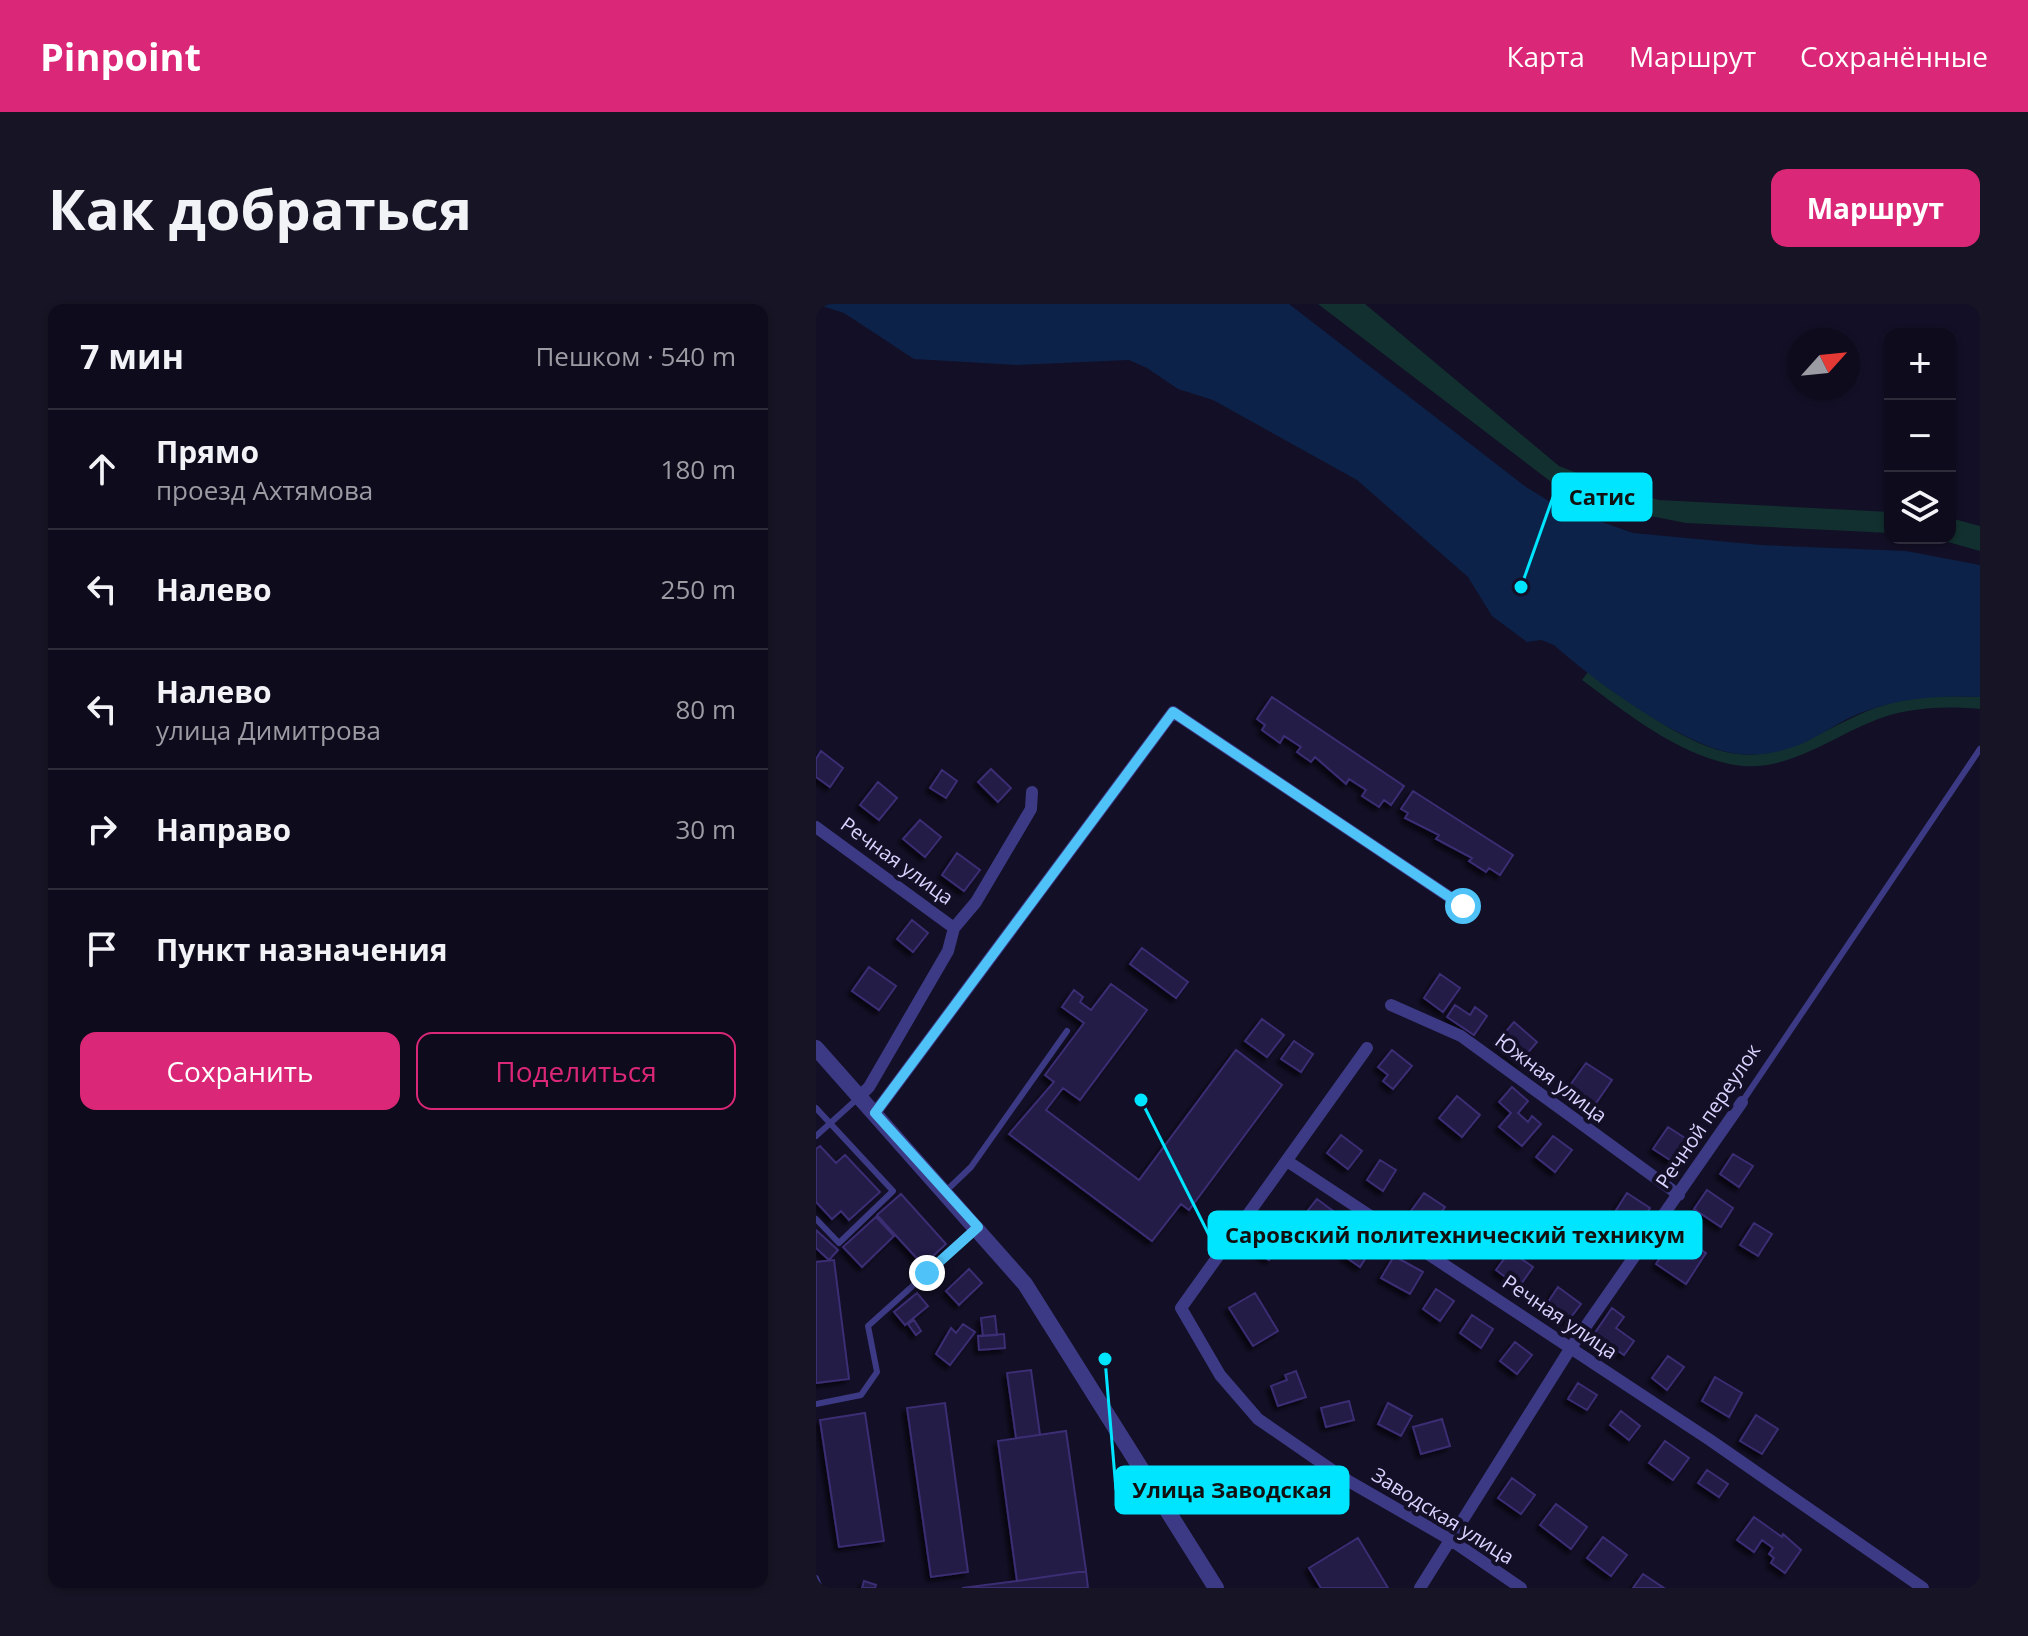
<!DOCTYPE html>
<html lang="ru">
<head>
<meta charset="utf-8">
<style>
  :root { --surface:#0e0b1c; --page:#171425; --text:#f1f3f6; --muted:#9b9ba3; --line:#2e2b3b; --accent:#db2777 }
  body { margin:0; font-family:"Open Sans",sans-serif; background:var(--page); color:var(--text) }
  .controls { position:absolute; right:24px; top:24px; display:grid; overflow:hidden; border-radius:16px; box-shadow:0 2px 6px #0004 }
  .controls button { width:72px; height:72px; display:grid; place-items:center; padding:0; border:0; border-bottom:2px solid var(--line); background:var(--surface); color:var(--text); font:40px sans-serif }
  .compass { position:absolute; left:972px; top:24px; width:72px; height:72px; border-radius:50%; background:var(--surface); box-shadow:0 2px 6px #0004; rotate:63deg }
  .stop { position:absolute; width:24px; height:24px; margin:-18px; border:6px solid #4fc3f7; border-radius:50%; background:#fff }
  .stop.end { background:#4fc3f7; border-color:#fff; box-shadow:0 2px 8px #0008 }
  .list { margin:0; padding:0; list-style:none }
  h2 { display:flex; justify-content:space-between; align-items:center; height:104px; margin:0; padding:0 32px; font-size:34px }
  h2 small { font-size:26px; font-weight:400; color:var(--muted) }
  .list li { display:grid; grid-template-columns:52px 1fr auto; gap:24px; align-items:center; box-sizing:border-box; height:120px; padding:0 32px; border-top:2px solid var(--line) }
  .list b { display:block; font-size:30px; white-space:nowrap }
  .list p { margin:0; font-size:26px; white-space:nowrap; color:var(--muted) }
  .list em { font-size:26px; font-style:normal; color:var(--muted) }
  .actions { display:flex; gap:16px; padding:24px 32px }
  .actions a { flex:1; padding:18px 0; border:2px solid var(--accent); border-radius:16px; text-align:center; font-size:28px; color:var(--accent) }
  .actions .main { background:var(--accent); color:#fff }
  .icon { flex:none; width:44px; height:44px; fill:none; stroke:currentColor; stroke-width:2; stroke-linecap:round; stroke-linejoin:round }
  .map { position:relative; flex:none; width:1164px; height:1284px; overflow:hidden; border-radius:16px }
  header { display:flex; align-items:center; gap:48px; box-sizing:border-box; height:112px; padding:0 40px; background:var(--accent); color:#fff }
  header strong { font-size:38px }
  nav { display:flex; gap:44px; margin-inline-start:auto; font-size:28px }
  .intro { display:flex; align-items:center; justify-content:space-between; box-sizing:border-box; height:192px; padding:0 48px }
  h1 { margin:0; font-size:56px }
  .button { padding:20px 36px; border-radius:16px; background:var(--accent); color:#fff; font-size:28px; font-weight:700 }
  main { display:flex; gap:48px; padding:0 48px }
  aside { flex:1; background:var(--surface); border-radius:16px; box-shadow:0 2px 6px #0004 }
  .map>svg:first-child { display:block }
  .green { fill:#12302f }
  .water { fill:#0c2248 }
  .building { fill:#241b47; stroke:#3b2d73; stroke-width:2; filter:url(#shadow) }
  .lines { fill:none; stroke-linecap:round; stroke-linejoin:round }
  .service { stroke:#3d3a85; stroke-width:6 }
  .minor { stroke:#3d3a85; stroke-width:12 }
  .tertiary { stroke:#3d3a85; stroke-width:16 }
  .route { stroke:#4fc3f7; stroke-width:10 }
  .labels { text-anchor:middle; stroke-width:8; stroke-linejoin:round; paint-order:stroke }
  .street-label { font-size:20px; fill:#d9d4ff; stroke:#130f26 }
  .leader { fill:none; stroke:#00e5ff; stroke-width:3 }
  .callout-dot { fill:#00e5ff; stroke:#130f26; stroke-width:3 }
  .callout { fill:#00e5ff; stroke:#00e5ff; stroke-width:3 }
  .callout-label { font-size:22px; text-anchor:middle; font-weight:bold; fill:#111 }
</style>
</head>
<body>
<header>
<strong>Pinpoint</strong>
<nav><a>Карта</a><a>Маршрут</a><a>Сохранённые</a></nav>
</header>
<div class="intro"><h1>Как добраться</h1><a class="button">Маршрут</a></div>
<main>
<aside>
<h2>7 мин<small>Пешком · 540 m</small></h2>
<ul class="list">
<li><svg class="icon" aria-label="ahead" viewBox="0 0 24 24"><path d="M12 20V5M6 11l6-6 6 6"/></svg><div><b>Прямо</b><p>проезд Ахтямова</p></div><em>180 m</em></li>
<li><svg class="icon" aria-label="left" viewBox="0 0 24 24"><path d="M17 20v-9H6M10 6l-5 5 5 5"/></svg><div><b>Налево</b></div><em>250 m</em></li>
<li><svg class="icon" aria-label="left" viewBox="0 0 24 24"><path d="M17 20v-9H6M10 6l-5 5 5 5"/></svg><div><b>Налево</b><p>улица Димитрова</p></div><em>80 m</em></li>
<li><svg class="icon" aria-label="right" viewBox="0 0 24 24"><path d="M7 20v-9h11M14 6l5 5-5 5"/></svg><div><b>Направо</b></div><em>30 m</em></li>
<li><svg class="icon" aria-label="arrive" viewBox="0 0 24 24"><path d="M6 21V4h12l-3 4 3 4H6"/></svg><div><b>Пункт назначения</b></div></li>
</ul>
<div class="actions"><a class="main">Сохранить</a><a>Поделиться</a></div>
</aside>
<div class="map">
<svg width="1164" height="1284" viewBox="0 0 1164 1284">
  <defs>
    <filter id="shadow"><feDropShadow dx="-4" dy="4" stdDeviation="2" flood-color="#0009"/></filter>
  </defs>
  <rect width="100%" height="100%" fill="#130f26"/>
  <!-- green -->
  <path class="green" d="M502 0H549L743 162 796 183 843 196 1074 208V229L870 219 794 204 734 177Z
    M1134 214 1164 222V247L1118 234H1134Z
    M772 368C811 395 864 438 910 448 971 462 1017 415 1072 400 1102 391 1133 392 1164 393V405C1133 402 1098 403 1068 413 1020 429 973 470 919 461 862 451 812 410 766 376Z"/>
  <!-- water -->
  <path class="water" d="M0 0H473L710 183 741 202 817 229 945 241 1090 247 1164 261V393C1119 391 1075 394 1033 414 1013 424 995 438 974 444 954 451 928 453 907 447 856 433 778 377 738 341L725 336 711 338 676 312 652 273 541 176 397 96 362 85 331 64 313 56 201 61 98 55 28 9Z"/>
  <!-- building -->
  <path class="building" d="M456 393 588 482 575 501 568 496 563 503 546 492 550 486 533 475 530 480 499 453 495 458 481 448 485 443 468 432 464 439 446 426 449 421 441 415Z
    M5 447 27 464 14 483 0 473V455Z
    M175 465 195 484 182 498 162 478Z
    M126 466 141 477 130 494 114 484Z
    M62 478 81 494 63 516 44 501Z
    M597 487 697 551 684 571 673 564 670 568 653 557 656 554 620 535 623 531 589 514 592 509 585 505Z
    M104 516 125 533 109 553 87 535Z
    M141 549 164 566 148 587 126 571Z
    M96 616 112 629 97 648 81 635Z
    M326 644 372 678 360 694 314 660Z
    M53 663 80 682 63 706 36 687Z
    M624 670 644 684 627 708 608 694Z
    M295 680 331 706 264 796 247 784 230 806 323 876 420 746 466 781 373 906 365 900 336 937 193 830 238 778 229 771 268 719 246 703 258 686 267 693 264 698 275 706Z
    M639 701 654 711 659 703 671 712 658 731 631 713Z
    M446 715 468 731 451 753 429 737Z
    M698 718 721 738 704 758 681 738Z
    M478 737 497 750 485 768 465 755Z
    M576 746 596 762 577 785 567 777 572 771 562 763Z
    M770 759 796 776 778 802 752 784Z
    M696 783 712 797 702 809 712 818 716 812 725 820 706 842 683 823 695 809 683 798Z
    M641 792 664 811 646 833 623 814Z
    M852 823 872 836 857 858 837 845Z
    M525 831 546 847 532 865 511 849Z
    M737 832 756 846 739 868 720 853Z
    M4 842 20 859 29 851 64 888 33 916 25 907 16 915 0 898V845Z
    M917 850 937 862 923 883 904 870Z
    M564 856 580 866 567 887 551 876Z
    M891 886 917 904 905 923 878 905Z
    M608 889 629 903 616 922 595 907Z
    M811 889 834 904 820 926 797 911Z
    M85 890 130 940 107 961 61 911Z
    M501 895 525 913 510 933 486 914Z
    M60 913 78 932 46 963 27 943Z
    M938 919 956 930 942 952 924 941Z
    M452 924 468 935 453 956 437 945Z
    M0 926 22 946 13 956 0 944Z
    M860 930 890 949 870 980 840 960Z
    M542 931 558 941 544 963 528 952Z
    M694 947 717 963 703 983 680 966Z
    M578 952 607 968 594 990 565 974Z
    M18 956 33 1075 0 1079V958Z
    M153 965 166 979 143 1001 130 987Z
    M742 983 765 1000 752 1017 730 1001Z
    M620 985 638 997 624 1017 607 1005Z
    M101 989 112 1002 89 1021 78 1008Z
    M439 989 462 1027 437 1042 413 1004Z
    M796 1004 808 1013 800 1024 818 1037 808 1051 792 1040 788 1045 774 1036Z
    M656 1011 677 1025 665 1044 644 1029Z
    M179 1012 181 1031 167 1032 165 1014Z
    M98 1016 105 1027 100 1031 92 1020Z
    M147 1020 159 1028 134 1061 120 1050 135 1024 140 1029Z
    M188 1030 189 1044 163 1046 162 1032Z
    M699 1038 716 1051 701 1070 684 1057Z
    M852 1052 868 1063 851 1086 836 1074Z
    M215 1066 224 1131 200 1134 191 1069Z
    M480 1067 490 1093 462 1102 455 1082 471 1076 469 1071Z
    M899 1073 926 1089 913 1113 886 1097Z
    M762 1079 781 1091 771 1106 752 1095Z
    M533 1097 538 1116 510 1123 505 1104Z
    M129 1099 152 1268 115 1273 91 1104Z
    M572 1099 596 1112 585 1132 562 1120Z
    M805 1107 824 1122 813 1136 794 1121Z
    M49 1109 68 1237 23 1243 4 1116Z
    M940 1111 962 1125 946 1150 924 1137Z
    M626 1115 634 1142 605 1150 597 1123Z
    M250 1127 270 1267 201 1277 182 1137Z
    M849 1137 873 1154 857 1176 833 1159Z
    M891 1166 912 1180 903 1193 882 1179Z
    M696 1174 719 1191 705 1210 682 1194Z
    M740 1200 771 1223 755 1245 724 1221Z
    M938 1213 966 1233 967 1230 985 1246 969 1269 955 1259 958 1254 953 1250 957 1244 946 1236 938 1248 921 1236Z
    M787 1233 811 1251 795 1272 771 1254Z
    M542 1234 572 1284H505L493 1264Z
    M270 1267 272 1284H146L201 1277Z
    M827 1270 848 1284H817Z
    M48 1277 60 1281 59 1284H46Z"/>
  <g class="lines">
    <!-- service -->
    <path class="service" d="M926 798 1164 445
      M0 804 77 887 23 939 0 915
      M0 832 41 795
      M131 886 155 863 251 727
      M0 1100 45 1091 61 1068 52 1022 159 926
      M0 1274 4 1284"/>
    <!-- minor -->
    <path class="minor" d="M0 523 138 624
      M575 701 645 732 863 891
      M551 744 365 1004 404 1071 442 1115 529 1175 635 1236 705 1284
      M44 792 53 783 132 647 138 624 160 598 215 505 216 488
      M59 809 357 408 647 602
      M471 857 894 1136 1107 1284
      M604 1284 754 1045 926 798"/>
    <!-- tertiary -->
    <path class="tertiary" d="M0 744 209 980 400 1284"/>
  </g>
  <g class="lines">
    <!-- route -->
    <path class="route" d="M111 969 162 923 59 809 357 408 647 602"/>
  </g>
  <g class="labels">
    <!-- street labels -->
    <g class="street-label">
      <text transform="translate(81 557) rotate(36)" y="7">Речная улица</text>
      <text transform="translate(735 774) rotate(37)" y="7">Южная улица</text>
      <text transform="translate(892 812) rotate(-56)" y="7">Речной переулок</text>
      <text transform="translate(744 1013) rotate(34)" y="7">Речная улица</text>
      <text transform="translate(627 1212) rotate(32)" y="7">Заводская улица</text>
    </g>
  </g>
  <!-- callouts -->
  <path class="leader" d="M705 283L737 193M325 796L393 931M289 1055L300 1186"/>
  <g class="callout-dot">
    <circle cx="705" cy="283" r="8"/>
    <circle cx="325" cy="796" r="8"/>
    <circle cx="289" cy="1055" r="8"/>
  </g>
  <g class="callout">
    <rect x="737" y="170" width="98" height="46" rx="8"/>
    <rect x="393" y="908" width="492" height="46" rx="8"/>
    <rect x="300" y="1163" width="232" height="46" rx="8"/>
  </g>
  <g class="callout-label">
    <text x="786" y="201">Сатис</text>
    <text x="639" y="939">Саровский политехнический техникум</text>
    <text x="416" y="1194">Улица Заводская</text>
  </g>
</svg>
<div class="controls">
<button>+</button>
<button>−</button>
<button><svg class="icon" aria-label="layers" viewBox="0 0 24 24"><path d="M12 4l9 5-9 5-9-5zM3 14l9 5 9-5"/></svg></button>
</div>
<svg class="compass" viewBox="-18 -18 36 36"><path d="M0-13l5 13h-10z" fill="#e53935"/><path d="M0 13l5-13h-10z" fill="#9b9ba3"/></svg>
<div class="stop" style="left:647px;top:602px"></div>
<div class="stop end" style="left:111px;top:969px"></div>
</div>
</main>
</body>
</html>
